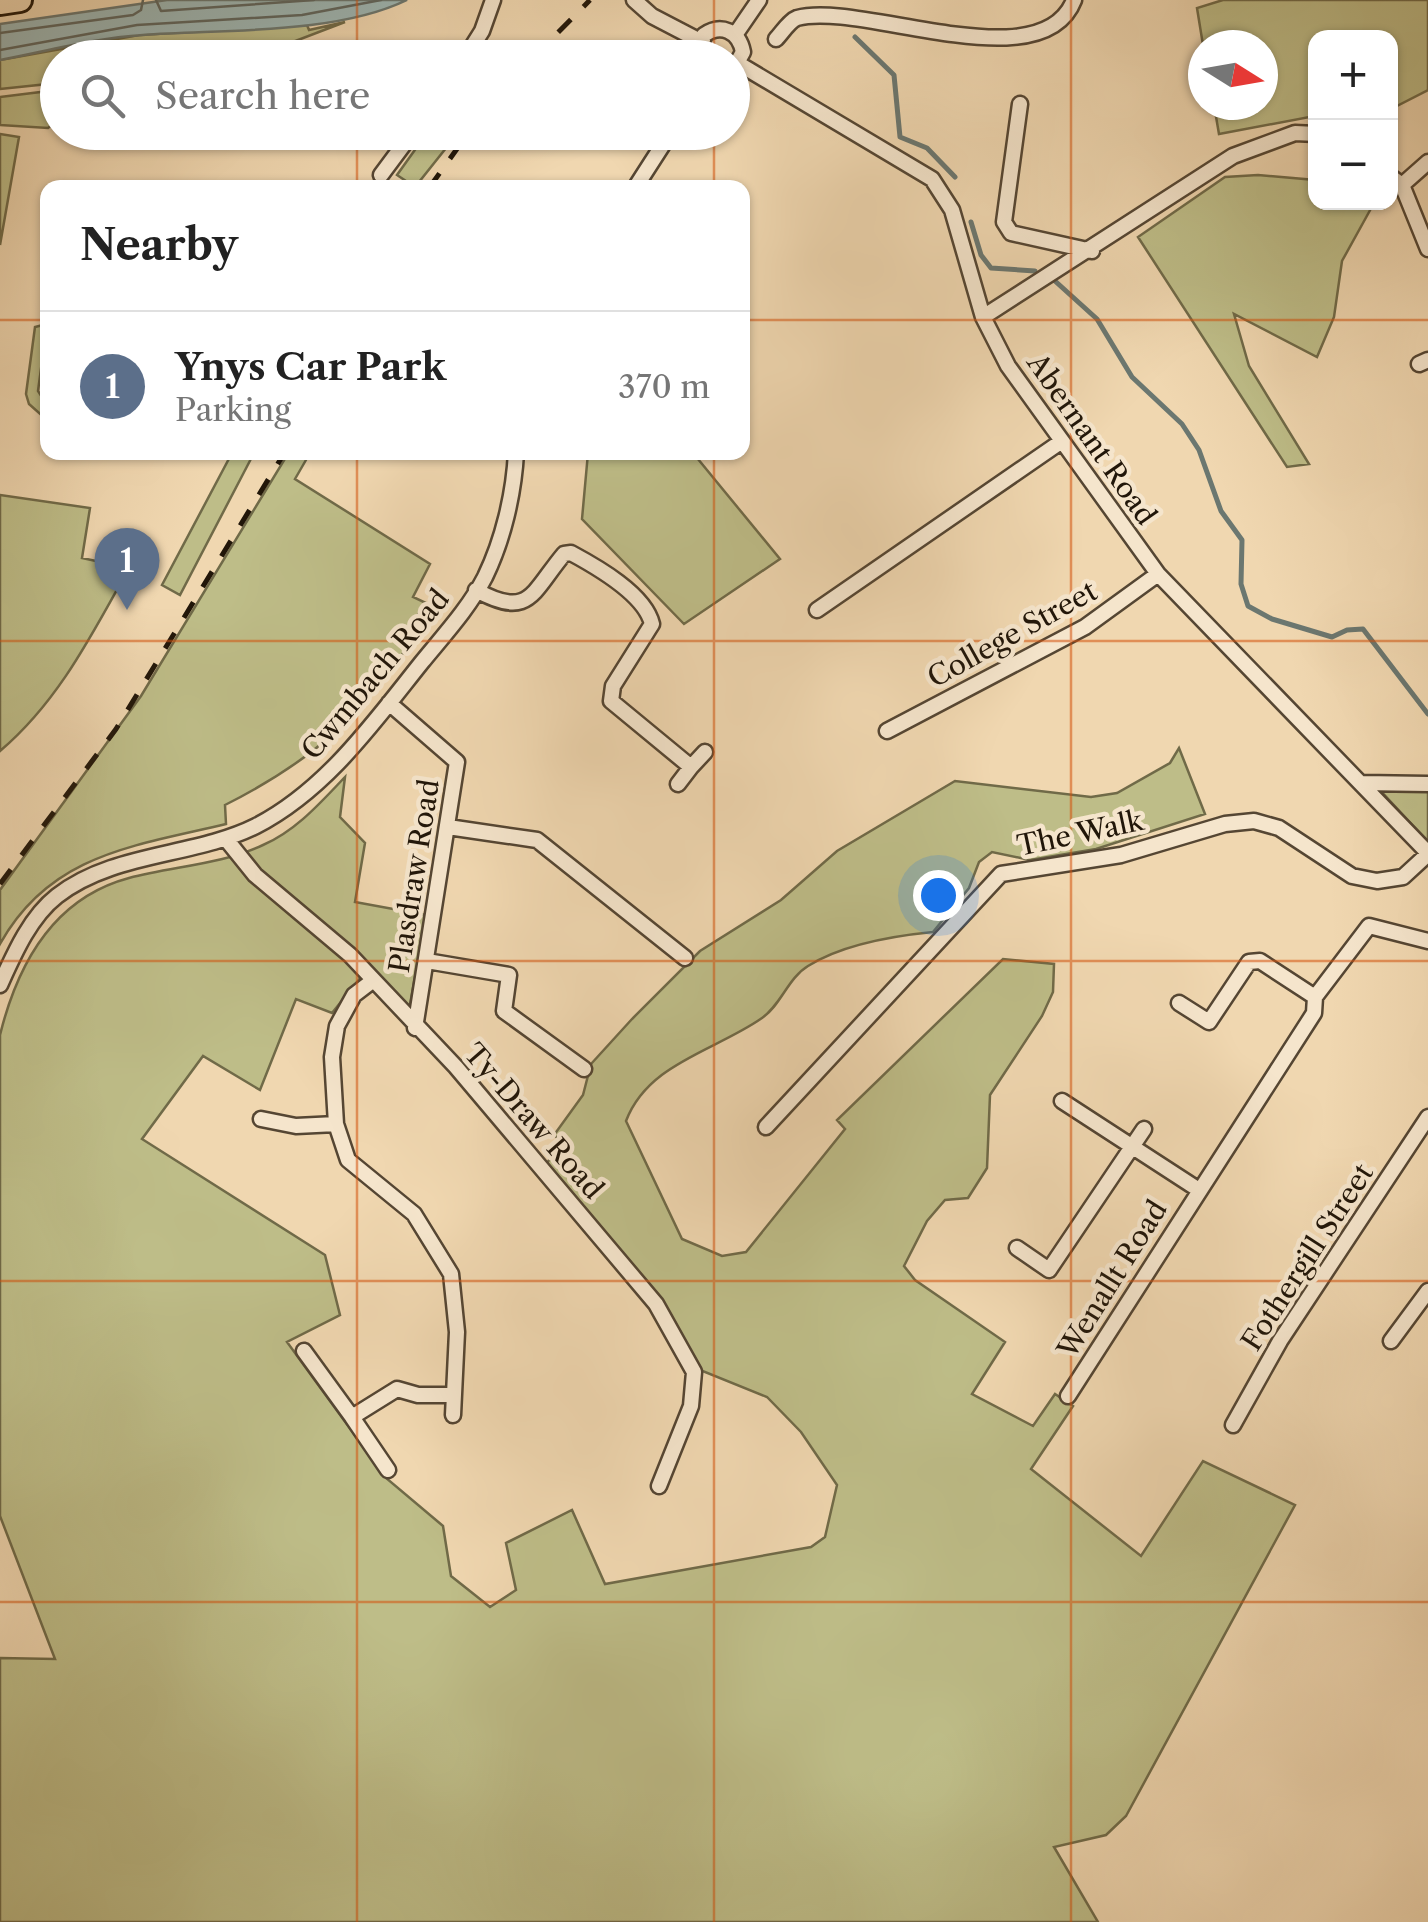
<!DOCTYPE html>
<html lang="en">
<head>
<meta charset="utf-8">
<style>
  :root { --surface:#fff; --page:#f2f2f2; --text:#222; --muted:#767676; --line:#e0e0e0; --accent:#ea580c }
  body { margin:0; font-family:"Libre Caslon Text",serif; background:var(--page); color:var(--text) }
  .controls { position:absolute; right:30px; top:30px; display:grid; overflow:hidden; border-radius:20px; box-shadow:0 2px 8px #0004 }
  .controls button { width:90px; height:90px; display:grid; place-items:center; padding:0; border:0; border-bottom:2px solid var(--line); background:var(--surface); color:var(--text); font:50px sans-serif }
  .compass { position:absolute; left:1188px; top:30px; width:90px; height:90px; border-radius:50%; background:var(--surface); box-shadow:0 2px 8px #0004; rotate:101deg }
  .you { position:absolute; left:938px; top:895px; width:35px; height:35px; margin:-25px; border:8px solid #fff; border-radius:50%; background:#1a73e8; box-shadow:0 0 0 15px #1a73e833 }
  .badge { display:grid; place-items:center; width:65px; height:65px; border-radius:50%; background:var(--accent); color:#fff; font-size:32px; font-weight:700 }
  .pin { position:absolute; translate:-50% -82px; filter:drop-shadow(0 2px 5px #0008) }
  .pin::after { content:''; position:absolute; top:52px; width:35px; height:30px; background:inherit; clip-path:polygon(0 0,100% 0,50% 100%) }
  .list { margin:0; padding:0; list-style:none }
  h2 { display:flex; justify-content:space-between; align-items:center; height:130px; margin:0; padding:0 40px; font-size:42px }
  h2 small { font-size:32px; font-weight:400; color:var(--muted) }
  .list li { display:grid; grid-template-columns:65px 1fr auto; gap:30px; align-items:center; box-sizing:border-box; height:150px; padding:0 40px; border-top:2px solid var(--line) }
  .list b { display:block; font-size:38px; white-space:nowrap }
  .list p { margin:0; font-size:32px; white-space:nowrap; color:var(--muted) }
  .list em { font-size:32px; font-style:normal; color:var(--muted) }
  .icon { flex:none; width:55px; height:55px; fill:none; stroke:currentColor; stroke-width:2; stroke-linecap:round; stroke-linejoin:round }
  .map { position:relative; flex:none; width:1428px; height:1922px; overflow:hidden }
  .search { position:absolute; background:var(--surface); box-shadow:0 2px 8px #0004; left:40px; top:40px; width:710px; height:110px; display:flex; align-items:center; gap:25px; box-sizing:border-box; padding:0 35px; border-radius:55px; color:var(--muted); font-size:38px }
  .panel { position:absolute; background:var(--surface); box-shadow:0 2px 8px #0004; left:40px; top:180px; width:710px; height:280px; border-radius:20px }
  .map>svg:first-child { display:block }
  .green { fill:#bebd88; stroke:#706a48; stroke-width:2.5 }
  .water { fill:#9db7b5; stroke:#6b7770; stroke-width:2.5 }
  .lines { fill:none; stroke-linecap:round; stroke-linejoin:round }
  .shore { stroke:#5f665f; stroke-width:2.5 }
  .stream { stroke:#6b7770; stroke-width:5 }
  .street-casing { stroke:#554633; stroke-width:19 }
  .primary-casing { stroke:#211609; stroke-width:28 }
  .street { stroke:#f5e5cc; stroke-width:14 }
  .primary { stroke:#f0d7b0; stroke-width:22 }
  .rail { stroke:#211609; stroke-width:5; stroke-dasharray:18 18; stroke-linecap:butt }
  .grid { fill:none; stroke:#d4520c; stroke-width:2.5; stroke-opacity:0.55 }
  .labels { text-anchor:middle; stroke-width:9; stroke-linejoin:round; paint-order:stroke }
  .street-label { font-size:28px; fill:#211609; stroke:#f5e5cc }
</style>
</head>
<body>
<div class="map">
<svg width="1428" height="1922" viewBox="0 0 1428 1922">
  <rect width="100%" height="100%" fill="#f0d7b0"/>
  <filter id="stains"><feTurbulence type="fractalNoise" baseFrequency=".002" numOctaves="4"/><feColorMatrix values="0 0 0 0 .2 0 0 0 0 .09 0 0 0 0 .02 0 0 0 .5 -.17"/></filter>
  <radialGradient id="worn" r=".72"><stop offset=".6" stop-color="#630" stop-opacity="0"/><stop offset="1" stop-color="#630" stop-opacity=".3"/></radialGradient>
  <!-- green -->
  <path class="green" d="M1223 0H1428V90L1391 109 1390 38H1316L1315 116 1219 134 1214 105H1263V45H1203L1197 8Z
    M345 22 272 50 240 48 218 57 58 58 57 83 0 89V60L139 35 307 25 309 30Z
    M57 90V121L48 128 0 125V97Z
    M427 133H458L415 187 397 175Z
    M0 134 19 137 0 245Z
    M1258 175 1315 180 1316 202 1374 203 1342 261 1334 317 1317 357 1234 314 1249 366 1309 464 1287 467 1138 237 1225 177Z
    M47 324 38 391 47 405V420L29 404 26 394 35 327Z
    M289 452 310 453 295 479 430 564 413 597 426 603 411 625 419 631C360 716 318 758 225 805L226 824C134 846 50 854 0 944V890L141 696Z
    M232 453H254L180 595 162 585Z
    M588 453H693L780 559 684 624 582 519Z
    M0 495 90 508 82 558 129 568C92 634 59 701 0 751Z
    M1179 748 1205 814 1096 849 1030 860 992 852 979 862 969 888 933 932C892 936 843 944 808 966 788 978 781 1005 762 1018 715 1051 648 1063 626 1121L682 1239 722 1256 746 1252 845 1129 837 1120 1003 959 1054 964 1053 992 1042 1016 990 1095 987 1168 968 1198 945 1200 927 1221 904 1266 915 1280 1005 1342 972 1394 1033 1426 1055 1394 1073 1406 1031 1469 1141 1556 1203 1461 1295 1505 1126 1816 1106 1835 1054 1847 1098 1922H0V1658L55 1659 0 1516V1035C18 962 54 898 129 878 174 866 220 865 263 845 296 831 321 802 345 777L340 817 365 843 355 902 426 915 409 1010 370 966 332 1013 296 999 260 1090 203 1056 142 1139 325 1255 340 1315 287 1342 386 1478 443 1526 451 1576 490 1607 516 1590 506 1543 572 1510 605 1584 811 1547 825 1537 837 1485 801 1432 767 1397 700 1370 659 1300 547 1163 562 1142 554 1135 583 1095 591 1064 632 1019 700 951 781 900 837 851 955 781 1091 797 1117 793 1170 763Z
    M1379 789H1428V842Z"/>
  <!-- water -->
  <path class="water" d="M167 0H407C335 35 222 29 143 35 95 38 47 51 0 60V24Z"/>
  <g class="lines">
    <!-- shore -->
    <path class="shore" d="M156 0 161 11 314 0
      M0 33 133 15 141 10 143 0
      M0 50 137 25 302 15 381 0"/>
    <!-- stream -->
    <path class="stream" d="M855 37 894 75 900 137 927 148 955 177
      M971 222 981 255 991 268 1035 271
      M1055 281 1097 319 1132 377 1182 424 1199 450 1221 511 1242 540 1241 584 1248 606 1272 619 1332 637 1347 630 1363 629 1428 714"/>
    <!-- street casing -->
    <g class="street-casing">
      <path id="street" d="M634 0 652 16 700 41
        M735 35 759 0
        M776 39C782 33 789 21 797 18 859 0 1042 83 1074 0
        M465 58 482 31 493 0
        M699 58 704 35C721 23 739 31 743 52L733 70
        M739 64 932 179 952 210 983 317 1008 366 1158 574 1428 853
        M1020 104 1004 222 1011 233 1092 251
        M381 175 413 132
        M1390 176 1402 185 1428 249
        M1402 185 1428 162
        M635 188 671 132
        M983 317 1233 156 1295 133 1316 134
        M1419 364 1428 360
        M476 590C530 620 532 592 564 554L571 553C597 567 645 594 652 624L613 686 611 701 691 767 678 784
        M817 610 1062 441
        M389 703 457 762 415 1028
        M887 731 1085 627 1158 574
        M691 767 705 752
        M1362 783 1428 784
        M448 827 537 840 685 958
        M226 839 255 875 350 955 456 1067 656 1304 694 1372 691 1406 659 1486
        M427 961 509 975 504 1011 584 1069
        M371 982 354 995 337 1026 332 1057 336 1124 348 1160 414 1214 451 1274 457 1332 453 1415
        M0 985C14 954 30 917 57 896 113 852 194 857 256 826 326 790 374 722 422 662 444 635 469 608 485 577 503 540 514 494 516 452
        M1315 997 1369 926 1428 941
        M1179 1003 1209 1022 1249 962 1260 961 1315 997
        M1062 1101 1199 1190
        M261 1119 296 1126 336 1124
        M766 1127 1001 874 1121 855 1225 824 1254 821 1279 828 1352 876 1377 881 1403 877 1428 854
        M1017 1248 1049 1270 1144 1129
        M1391 1341 1428 1291
        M304 1351 352 1417
        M1068 1396 1314 1013 1315 997
        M1233 1425 1280 1341 1428 1117
        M388 1470 352 1417 397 1389 418 1395H454"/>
    </g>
    <!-- primary casing -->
    <g class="primary-casing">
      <path id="primary" d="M0 3 20 0"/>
    </g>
    <!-- street -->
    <use href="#street" class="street"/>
    <!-- primary -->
    <use href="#primary" class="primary"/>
    <!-- rail -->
    <path class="rail" d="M533 58 590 0
      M429 188 469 132
      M0 884 116 729 285 452"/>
  </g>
  <!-- grid -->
  <path class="grid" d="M357 0V58M714 0V58M1071 0V1922M357 132V188M714 132V188M0 320H48M742 320H1428M357 452V1922M714 452V1922M0 641H1428M0 961H1428M0 1281H1428M0 1602H1428"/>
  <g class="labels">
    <!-- street labels -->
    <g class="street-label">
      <text transform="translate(1092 439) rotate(55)" y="10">Abernant Road</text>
      <text transform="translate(1012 634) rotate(-29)" y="10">College Street</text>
      <text transform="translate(375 674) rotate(-50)" y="10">Cwmbach Road</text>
      <text transform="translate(1080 833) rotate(-12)" y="10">The Walk</text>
      <text transform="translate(414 876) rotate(-81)" y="10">Plasdraw Road</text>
      <text transform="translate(534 1121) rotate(49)" y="10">Ty-Draw Road</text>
      <text transform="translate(1307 1257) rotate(-57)" y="10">Fothergill Street</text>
      <text transform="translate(1112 1279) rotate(-58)" y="10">Wenallt Road</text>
    </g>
  </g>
  <rect width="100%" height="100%" filter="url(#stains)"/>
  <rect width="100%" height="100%" fill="url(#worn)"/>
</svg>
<div class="controls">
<button>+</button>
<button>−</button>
</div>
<svg class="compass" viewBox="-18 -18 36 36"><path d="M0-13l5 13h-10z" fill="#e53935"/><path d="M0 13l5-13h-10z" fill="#767676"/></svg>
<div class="you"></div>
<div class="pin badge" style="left:127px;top:610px;background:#5c6f8a">1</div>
<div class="search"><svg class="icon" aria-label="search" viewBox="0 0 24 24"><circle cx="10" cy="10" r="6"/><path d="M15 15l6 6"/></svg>Search here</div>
<section class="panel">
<h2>Nearby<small></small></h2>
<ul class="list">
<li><span class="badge" style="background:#5c6f8a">1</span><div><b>Ynys Car Park</b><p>Parking</p></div><em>370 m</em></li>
</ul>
</section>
</div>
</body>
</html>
